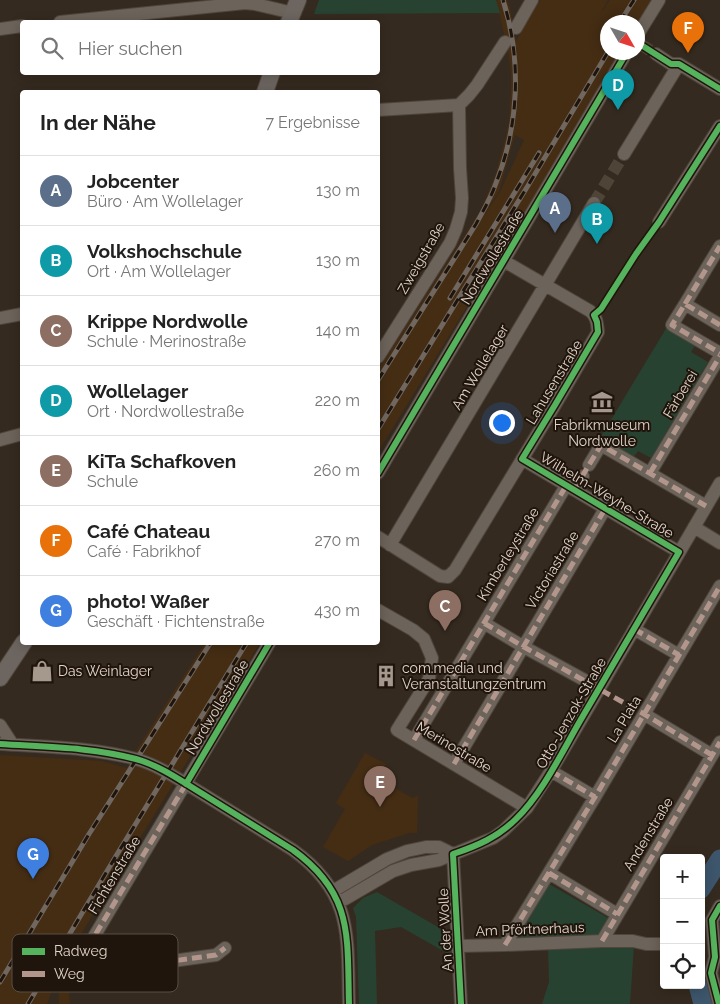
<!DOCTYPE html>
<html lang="de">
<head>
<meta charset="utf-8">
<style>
  :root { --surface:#fff; --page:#f2f2f2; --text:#222; --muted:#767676; --line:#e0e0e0; --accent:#5d5752 }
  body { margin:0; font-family:Raleway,sans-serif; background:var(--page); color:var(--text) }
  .controls { position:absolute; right:15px; bottom:15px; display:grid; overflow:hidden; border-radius:5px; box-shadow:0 2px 12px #0003 }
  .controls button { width:45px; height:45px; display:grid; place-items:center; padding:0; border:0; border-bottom:1px solid var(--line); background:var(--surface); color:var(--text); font:25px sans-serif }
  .compass { position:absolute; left:600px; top:15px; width:45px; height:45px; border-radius:50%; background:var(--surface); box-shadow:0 2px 12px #0003; rotate:129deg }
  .you { position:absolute; left:501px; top:422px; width:18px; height:18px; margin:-12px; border:4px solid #fff; border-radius:50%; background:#1a73e8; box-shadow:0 0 0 8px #1a73e833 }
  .badge { display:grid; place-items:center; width:32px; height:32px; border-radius:50%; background:var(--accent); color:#fff; font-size:16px; font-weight:700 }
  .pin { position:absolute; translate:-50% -41px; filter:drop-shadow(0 1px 2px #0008) }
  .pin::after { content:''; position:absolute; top:26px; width:18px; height:15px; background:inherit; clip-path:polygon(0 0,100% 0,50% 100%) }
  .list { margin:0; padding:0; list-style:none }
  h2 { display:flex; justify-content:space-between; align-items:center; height:65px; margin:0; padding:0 20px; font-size:21px }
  h2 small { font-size:16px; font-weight:400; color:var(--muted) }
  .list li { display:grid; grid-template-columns:32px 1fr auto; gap:15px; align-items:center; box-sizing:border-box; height:70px; padding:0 20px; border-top:1px solid var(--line) }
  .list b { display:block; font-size:19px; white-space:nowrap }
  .list p { margin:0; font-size:16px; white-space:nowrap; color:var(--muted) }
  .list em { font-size:16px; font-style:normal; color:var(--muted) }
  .icon { flex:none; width:28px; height:28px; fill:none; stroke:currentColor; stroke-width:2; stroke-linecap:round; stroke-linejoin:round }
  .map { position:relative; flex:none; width:720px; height:1004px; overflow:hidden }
  .search { position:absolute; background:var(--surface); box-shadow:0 2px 12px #0003; left:20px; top:20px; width:360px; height:55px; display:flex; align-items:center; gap:12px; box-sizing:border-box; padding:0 18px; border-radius:5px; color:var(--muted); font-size:19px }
  .panel { position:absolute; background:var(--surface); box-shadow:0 2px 12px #0003; left:20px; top:90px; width:360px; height:555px; border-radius:5px }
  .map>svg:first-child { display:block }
  .built { fill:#452d14; fill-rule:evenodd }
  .green { fill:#284232 }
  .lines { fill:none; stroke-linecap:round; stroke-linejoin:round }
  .river { stroke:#3d566c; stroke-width:19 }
  .minor-tunnel { stroke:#4f4438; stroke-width:12; stroke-dasharray:12 6; stroke-linecap:butt }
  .minor-casing { stroke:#4f453c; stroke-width:14 }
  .major-casing { stroke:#4f453c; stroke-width:18 }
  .minor { stroke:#6c635a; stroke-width:12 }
  .major { stroke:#6c6560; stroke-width:16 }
  .rail-casing { stroke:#706860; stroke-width:5 }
  .rail { stroke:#1f150c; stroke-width:3; stroke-dasharray:9; stroke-linecap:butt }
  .quiet { stroke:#b2968c; stroke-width:5; stroke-dasharray:10 5; stroke-linecap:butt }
  .cycleway-casing { stroke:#1f150c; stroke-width:9 }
  .cycleway { stroke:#56b35d; stroke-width:6 }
  .labels { text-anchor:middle; stroke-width:4; stroke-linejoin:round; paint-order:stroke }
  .street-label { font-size:14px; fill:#e2d4c8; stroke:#1f150c }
  .poi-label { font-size:14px; fill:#e2d4c8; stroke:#1f150c; text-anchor:start }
  .key { fill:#1f150c; stroke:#5a4e44; stroke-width:1 }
  .key-label { font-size:14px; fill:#e2d4c8 }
</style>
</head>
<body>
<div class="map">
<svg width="720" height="1004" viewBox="0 0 720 1004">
  <rect width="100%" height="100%" fill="#352a1f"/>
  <!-- built -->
  <path class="built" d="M496 0H507L510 8 516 41 540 0H608L600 15 610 0H655L638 28V22H608V52L622 53 378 452V370L481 210 496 173 504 144 509 122 511 89V72L508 51ZM515 135 524 140 500 192 481 220 499 191Z
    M205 643H260L73 947 69 996 70 1004H59L58 974 47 1004H0V755L101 761 127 768 137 749Z
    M365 753 386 764 378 778 412 798 418 796 417 833H409L372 845 348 861 323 847 345 809 336 803Z"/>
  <!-- green -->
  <path class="green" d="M319 0H496L500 13 314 14Z
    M667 327 696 344 691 352 708 362 651 458 638 451 633 458 600 438Z
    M549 884 610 919 600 937 518 938Z
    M377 892 450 934 452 956 401 927 375 931 377 1004H359L356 917 353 908 363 898Z
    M634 945 630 1004H542L549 982 548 947Z"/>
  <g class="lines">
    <!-- river -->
    <path class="river" d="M701 889 720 859
      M698 985 703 1004"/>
    <!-- minor-tunnel -->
    <path class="minor-tunnel" d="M640 44 656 54
      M594 203 624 154"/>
    <!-- minor casing -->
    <g class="minor-casing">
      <path id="minor" d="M60 22 245 3 255 4 293 13
        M516 28 532 0
        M0 29 22 26
        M638 34 659 0
        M656 54 671 64H679L720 89
        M378 110 459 105 469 95 477 85 505 42
        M624 154 679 64
        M659 222 720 126
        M685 304 720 246
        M0 318 22 314
        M720 325 685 304 672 325 720 353
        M378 357 450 243 456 229 461 212 462 198 460 168 459 105
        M0 440 22 434
        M522 459 679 552
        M589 465 601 445 706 506
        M378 473 627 52
        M650 473 720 356
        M574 490 583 476
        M694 527 720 543
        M378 537 440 576 448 577 455 570 555 405 598 332C597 323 597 317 590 311L504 261
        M390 545 594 203
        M378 610 413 630 424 639 432 658 429 679 397 730 527 808
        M484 623 524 647 599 688
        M634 629 679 655
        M644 714 712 755
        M0 725 13 745
        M414 740 566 486
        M0 744C45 747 91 747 136 759 161 766 184 783 206 796 235 814 264 832 293 850 354 894 347 937 349 1004
        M454 764 605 509
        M551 771 595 797
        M453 854 461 1004
        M549 873 617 914
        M333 891 387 859 407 851 426 847H439L453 854
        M338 902 345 899 393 871 411 865 439 860 493 838 503 831 527 808 551 771 720 483
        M602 941 720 742
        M505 945 595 797 720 586
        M459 946 505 945 602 941H633L646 944H664
        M225 948 216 955 71 975 270 642
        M719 1004 711 973 715 957 712 920 720 906"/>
    </g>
    <!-- major casing -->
    <g class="major-casing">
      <path id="major" d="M289 22 298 0
        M265 92 272 72
        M0 678 24 642"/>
    </g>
    <!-- minor -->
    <use href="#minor" class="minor"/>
    <!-- major -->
    <use href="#major" class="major"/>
    <!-- rail casing -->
    <g class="rail-casing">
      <path id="rail" d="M620 22 634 0
        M450 298 539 153
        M378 380 476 224C483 211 491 198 496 183 519 125 522 60 503 0
        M378 429 529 184 608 52
        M0 982 89 834 211 642
        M28 1004 116 856 247 642"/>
    </g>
    <!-- rail -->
    <use href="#rail" class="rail"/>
    <!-- quiet -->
    <path class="quiet" d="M685 304 720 246
      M720 325 685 304 672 325 720 353
      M650 473 720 356
      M574 490 601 445 706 506
      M484 623 524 647 644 714 712 755
      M634 629 679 655
      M414 740 566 486
      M454 764 605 509
      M551 771 595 797
      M186 784 71 975 216 955 225 948
      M549 873 617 914
      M602 941 720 742
      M505 945 595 797 720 586"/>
    <!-- cycleway casing -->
    <g class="cycleway-casing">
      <path id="cycleway" d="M638 43 671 64H679L720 89
        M378 473 627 52
        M0 744C45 747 91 747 136 759 161 766 184 783 206 796 235 814 264 832 293 850 354 894 347 937 349 1004
        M186 784 270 642
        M461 1004 453 854C477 846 498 837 516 819 542 794 562 752 580 721 613 665 646 609 679 552L522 459 555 405 598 332 597 322 594 315 601 309 636 254 659 222 720 126
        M719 1004 711 973 715 957 712 920 720 906"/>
    </g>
    <!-- cycleway -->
    <use href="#cycleway" class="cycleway"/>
  </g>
  <!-- icons -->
  <defs>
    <g id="museum-bare" transform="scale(1.725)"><path d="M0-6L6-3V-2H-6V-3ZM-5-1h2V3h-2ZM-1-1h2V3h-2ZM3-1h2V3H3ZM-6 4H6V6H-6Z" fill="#a5988d" stroke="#1f150c" stroke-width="2.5" paint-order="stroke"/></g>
    <g id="shop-bare" transform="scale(1.725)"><path d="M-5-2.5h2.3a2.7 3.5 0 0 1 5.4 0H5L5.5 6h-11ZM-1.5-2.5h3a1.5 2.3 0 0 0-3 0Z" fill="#a5988d" stroke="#1f150c" stroke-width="2.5" paint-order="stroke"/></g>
    <g id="building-bare" transform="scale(1.725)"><path d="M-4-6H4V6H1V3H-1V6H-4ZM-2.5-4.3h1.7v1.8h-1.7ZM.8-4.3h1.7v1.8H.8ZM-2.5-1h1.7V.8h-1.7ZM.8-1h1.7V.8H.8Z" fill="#a5988d" stroke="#1f150c" stroke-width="2.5" paint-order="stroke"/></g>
  </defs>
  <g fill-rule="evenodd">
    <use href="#museum-bare" x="602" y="402"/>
    <use href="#shop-bare" x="42" y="671"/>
    <use href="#building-bare" x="386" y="676"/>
  </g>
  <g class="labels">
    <!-- street labels -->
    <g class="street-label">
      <text transform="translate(492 257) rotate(-59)" y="5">Nordwollestraße</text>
      <text transform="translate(421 258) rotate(-60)" y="5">Zweigstraße</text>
      <text transform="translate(480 367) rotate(-59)" y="5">Am Wollelager</text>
      <text transform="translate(554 382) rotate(-59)" y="5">Lahusenstraße</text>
      <text transform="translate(680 394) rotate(-59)" y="5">Färberei</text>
      <text transform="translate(607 495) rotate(31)" y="5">Wilhelm-Weyhe-Straße</text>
      <text transform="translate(508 554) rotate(-59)" y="5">Kimberleystraße</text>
      <text transform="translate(552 570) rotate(-59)" y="5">Victoriastraße</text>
      <text transform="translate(217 707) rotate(-59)" y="5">Nordwollestraße</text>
      <text transform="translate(571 713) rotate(-60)" y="5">Otto-Jenzok-Straße</text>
      <text transform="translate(624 719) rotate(-59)" y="5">La Plata</text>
      <text transform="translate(454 747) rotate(31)" y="5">Merinostraße</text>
      <text transform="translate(648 834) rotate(-59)" y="5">Andenstraße</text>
      <text transform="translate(114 875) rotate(-59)" y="5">Fichtenstraße</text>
      <text transform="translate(530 929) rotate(-2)" y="5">Am Pförtnerhaus</text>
      <text transform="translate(445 930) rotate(-93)" y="5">An der Wolle</text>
    </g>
    <!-- poi labels -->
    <g class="poi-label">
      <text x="602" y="430" text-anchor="middle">Fabrikmuseum<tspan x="602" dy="16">Nordwolle</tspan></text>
      <text x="402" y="673">com.media und<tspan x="402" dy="16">Veranstaltungzentrum</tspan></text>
      <text x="58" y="676">Das Weinlager</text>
    </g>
  </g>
  <!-- legend -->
  <rect x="12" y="934" width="166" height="58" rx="8" class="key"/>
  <rect x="22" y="948" width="23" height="7" fill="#56b35d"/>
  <rect x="22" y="971" width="23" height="6" fill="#b2968c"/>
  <g class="key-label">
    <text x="54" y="956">Radweg</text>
    <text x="54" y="979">Weg</text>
  </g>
</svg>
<div class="controls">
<button>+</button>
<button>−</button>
<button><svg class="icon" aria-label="locate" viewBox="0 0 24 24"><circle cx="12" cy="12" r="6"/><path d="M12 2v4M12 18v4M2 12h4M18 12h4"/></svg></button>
</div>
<svg class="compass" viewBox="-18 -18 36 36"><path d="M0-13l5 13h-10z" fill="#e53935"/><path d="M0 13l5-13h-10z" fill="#767676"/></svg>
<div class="you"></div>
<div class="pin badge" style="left:555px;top:233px;background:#5c6f8a">A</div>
<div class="pin badge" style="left:597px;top:244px;background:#0f9aa8">B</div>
<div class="pin badge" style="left:445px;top:631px;background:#8d6e63">C</div>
<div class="pin badge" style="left:618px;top:110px;background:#0f9aa8">D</div>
<div class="pin badge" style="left:380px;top:807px;background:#8d6e63">E</div>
<div class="pin badge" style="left:688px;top:53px;background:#e8710a">F</div>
<div class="pin badge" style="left:33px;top:879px;background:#3f7fe0">G</div>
<div class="search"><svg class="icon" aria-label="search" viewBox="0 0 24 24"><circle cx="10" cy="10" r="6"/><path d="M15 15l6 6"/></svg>Hier suchen</div>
<section class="panel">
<h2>In der Nähe<small>7 Ergebnisse</small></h2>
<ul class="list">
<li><span class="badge" style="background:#5c6f8a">A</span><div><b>Jobcenter</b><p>Büro · Am Wollelager</p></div><em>130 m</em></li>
<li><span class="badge" style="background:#0f9aa8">B</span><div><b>Volkshochschule</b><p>Ort · Am Wollelager</p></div><em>130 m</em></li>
<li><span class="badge" style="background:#8d6e63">C</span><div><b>Krippe Nordwolle</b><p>Schule · Merinostraße</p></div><em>140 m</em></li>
<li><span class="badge" style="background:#0f9aa8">D</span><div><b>Wollelager</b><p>Ort · Nordwollestraße</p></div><em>220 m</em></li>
<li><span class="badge" style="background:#8d6e63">E</span><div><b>KiTa Schafkoven</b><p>Schule</p></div><em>260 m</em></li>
<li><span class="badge" style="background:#e8710a">F</span><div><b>Café Chateau</b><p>Café · Fabrikhof</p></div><em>270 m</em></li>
<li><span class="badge" style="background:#3f7fe0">G</span><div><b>photo! Waßer</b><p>Geschäft · Fichtenstraße</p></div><em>430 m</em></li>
</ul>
</section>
</div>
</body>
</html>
